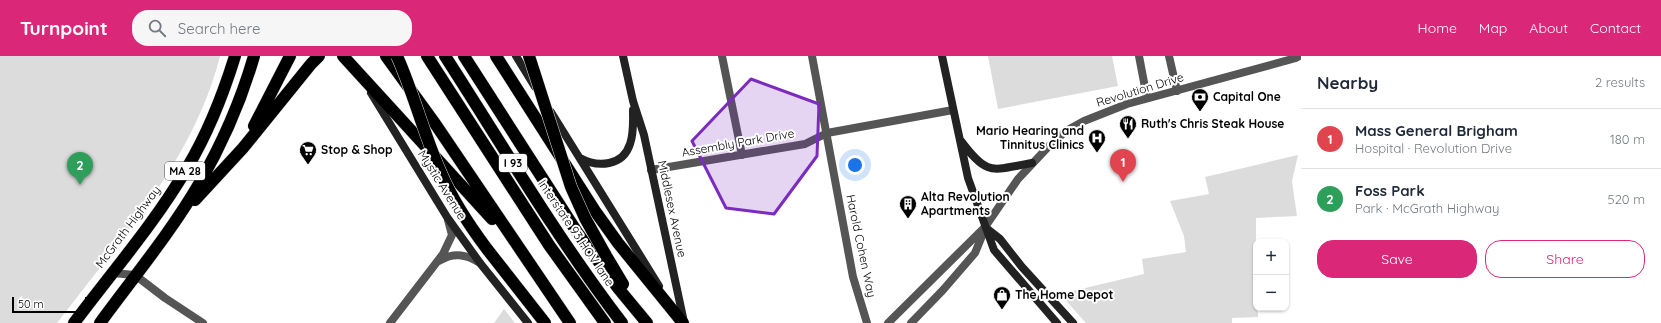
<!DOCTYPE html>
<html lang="en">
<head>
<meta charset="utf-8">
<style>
  :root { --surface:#fff; --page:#f6f6f7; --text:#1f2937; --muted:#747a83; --line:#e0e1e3; --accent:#db2777 }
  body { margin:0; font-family:Quicksand,sans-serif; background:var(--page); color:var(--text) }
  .controls { position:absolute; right:12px; bottom:12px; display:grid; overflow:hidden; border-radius:8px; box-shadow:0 1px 3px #0004 }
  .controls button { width:36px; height:36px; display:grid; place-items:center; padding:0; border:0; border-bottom:1px solid var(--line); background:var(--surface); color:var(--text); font:20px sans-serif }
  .scale { position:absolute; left:12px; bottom:10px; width:75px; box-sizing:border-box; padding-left:4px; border:2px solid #000; border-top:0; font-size:11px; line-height:14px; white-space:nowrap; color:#000; -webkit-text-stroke:3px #fff; paint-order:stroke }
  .you { position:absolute; left:855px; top:109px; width:14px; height:14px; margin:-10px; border:3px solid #fff; border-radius:50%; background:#1a73e8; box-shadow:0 0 0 6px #1a73e833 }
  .badge { display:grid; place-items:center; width:26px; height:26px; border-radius:50%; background:var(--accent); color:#fff; font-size:13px; font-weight:700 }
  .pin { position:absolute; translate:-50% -33px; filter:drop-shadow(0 1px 2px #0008) }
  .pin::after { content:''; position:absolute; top:21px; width:14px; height:12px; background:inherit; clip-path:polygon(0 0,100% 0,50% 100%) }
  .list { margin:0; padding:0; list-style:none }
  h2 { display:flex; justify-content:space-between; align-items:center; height:52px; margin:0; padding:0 16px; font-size:17px }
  h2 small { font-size:13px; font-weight:400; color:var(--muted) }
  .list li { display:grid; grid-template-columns:26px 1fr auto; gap:12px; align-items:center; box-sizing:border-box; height:60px; padding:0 16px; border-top:1px solid var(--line) }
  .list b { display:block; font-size:15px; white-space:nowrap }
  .list p { margin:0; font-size:13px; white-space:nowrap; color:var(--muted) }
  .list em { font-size:13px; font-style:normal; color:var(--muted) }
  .actions { display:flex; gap:8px; padding:12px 16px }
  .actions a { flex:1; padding:9px 0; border:1px solid var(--accent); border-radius:16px; text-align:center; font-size:14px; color:var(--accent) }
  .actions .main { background:var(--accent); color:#fff }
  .icon { flex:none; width:22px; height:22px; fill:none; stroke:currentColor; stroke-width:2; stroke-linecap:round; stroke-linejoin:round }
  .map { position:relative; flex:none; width:1301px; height:267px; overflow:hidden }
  header { display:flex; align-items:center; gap:24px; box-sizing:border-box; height:56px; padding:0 20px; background:var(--accent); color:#fff }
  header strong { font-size:19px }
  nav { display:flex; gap:22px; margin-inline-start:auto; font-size:14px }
  .search { width:280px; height:36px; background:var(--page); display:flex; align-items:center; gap:10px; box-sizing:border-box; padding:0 14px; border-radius:16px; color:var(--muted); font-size:15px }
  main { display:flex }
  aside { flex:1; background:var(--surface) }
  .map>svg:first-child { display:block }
  .green { fill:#dcdcdc }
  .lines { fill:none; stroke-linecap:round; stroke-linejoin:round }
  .highway-casing { stroke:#dbdbdb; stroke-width:13 }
  .street { stroke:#555; stroke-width:8 }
  .secondary { stroke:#222; stroke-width:8 }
  .highway { stroke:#000; stroke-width:12 }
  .highway-bridge-casing { stroke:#dbdbdb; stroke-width:13; stroke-linecap:butt }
  .highway-bridge { stroke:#000; stroke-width:12 }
  .marked { fill:#7b2cbf; fill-opacity:0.2; stroke:#7b2cbf; stroke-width:3; stroke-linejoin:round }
  .labels { text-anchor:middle; stroke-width:4; stroke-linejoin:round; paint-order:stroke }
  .shield { fill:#fff; stroke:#4c4c4c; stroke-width:1 }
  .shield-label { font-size:11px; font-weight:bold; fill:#000 }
  .street-label { font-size:12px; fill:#000; stroke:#fff }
  .poi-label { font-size:12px; font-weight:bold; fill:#000; stroke:#fff; text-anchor:start }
</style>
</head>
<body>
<header>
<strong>Turnpoint</strong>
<div class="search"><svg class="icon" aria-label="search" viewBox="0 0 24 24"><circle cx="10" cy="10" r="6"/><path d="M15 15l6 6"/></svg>Search here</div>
<nav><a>Home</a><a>Map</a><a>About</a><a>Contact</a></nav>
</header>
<main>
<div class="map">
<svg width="1301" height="267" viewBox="0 0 1301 267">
  <rect width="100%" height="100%" fill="#fff"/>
  <!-- green -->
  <path class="green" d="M0 0H220C195 101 119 186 57 267H0Z
    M988 0H1112L1118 30 998 53Z
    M1298 99 1292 125 1297 160 1256 162V252H1258V261L1232 262V267H1086L1060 238 1144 218 1142 203 1186 196 1184 180 1170 145 1209 138 1205 121Z
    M504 253 515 267H494Z"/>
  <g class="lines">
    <!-- highway casing -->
    <g class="highway-casing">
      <path id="highway" d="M343 0 492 163
        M386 0 436 69 570 267
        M427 0 549 189 605 267
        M445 0C503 90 557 182 622 267
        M464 0 577 176 618 232 647 267
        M496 0 595 155 618 187 683 267
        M254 70 290 0
        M195 144 243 92 311 8 319 0
        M487 193 545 267
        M605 198 623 228
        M74 267C112 216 155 167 187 112 208 77 223 39 235 0
        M100 267C133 222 171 176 199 128 222 88 241 45 254 0"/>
    </g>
    <!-- street -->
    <path class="street" d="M722 0 742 99
      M812 0 853 221 867 267
      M1139 0 1147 42
      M1169 0 1177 35
      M651 114 805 88 827 77 953 54
      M439 205C453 196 466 198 480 207
      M112 217 135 219 165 242 203 267
      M390 267 443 198 452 179 448 164
      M888 267 985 171 1018 123 1049 90 1066 75 1084 65 1127 48 1296 2 1299 0
      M911 267 943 234 975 197 984 175"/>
    <!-- secondary -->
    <path class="secondary" d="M516 0 535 31
      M623 0 633 45 644 79 684 266
      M942 0 968 122 994 194 1057 267
      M371 37 447 161 480 207 528 267
      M551 56 659 230
      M961 85C988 121 991 114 1032 107
      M580 102C598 112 623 110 630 88 634 77 633 65 633 54
      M986 172 1000 183 1022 211 1073 267"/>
    <!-- highway -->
    <use href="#highway" class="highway"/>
    <!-- highway-bridge casing -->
    <g class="highway-bridge-casing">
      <path id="highway-bridge" d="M397 0C414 38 424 79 441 117 453 145 469 169 487 193
        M529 0 571 131 585 162 605 198"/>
    </g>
    <!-- highway-bridge -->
    <use href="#highway-bridge" class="highway-bridge"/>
  </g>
  <!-- marked area -->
  <path class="marked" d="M751 23 819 48 817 100 774 158 726 152 692 85Z"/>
  <!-- icons -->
  <defs>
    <g id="bank-pin" transform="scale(0.9)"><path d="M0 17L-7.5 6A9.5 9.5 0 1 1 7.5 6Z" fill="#000" stroke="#fff"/><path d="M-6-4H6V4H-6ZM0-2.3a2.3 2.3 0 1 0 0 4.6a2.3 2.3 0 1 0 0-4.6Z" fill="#fff"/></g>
    <g id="restaurant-pin" transform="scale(0.9)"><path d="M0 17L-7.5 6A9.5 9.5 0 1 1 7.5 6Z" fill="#000" stroke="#fff"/><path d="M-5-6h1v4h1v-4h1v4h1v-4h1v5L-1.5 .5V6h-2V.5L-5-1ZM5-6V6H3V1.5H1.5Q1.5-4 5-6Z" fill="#fff"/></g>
    <g id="hospital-pin" transform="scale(0.9)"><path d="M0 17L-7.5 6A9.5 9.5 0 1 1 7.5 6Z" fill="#000" stroke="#fff"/><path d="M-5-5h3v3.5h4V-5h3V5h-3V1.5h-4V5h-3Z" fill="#fff"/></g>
    <g id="supermarket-pin" transform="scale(0.9)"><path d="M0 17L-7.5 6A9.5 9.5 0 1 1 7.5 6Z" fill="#000" stroke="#fff"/><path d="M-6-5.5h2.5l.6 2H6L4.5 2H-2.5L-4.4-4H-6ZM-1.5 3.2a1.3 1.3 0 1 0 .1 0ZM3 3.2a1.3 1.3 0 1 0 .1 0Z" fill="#fff"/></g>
    <g id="building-pin" transform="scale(0.9)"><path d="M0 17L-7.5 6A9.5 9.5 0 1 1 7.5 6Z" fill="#000" stroke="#fff"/><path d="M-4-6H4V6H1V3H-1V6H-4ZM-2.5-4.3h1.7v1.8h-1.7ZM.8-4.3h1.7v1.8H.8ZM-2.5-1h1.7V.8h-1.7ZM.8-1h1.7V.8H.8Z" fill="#fff"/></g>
    <g id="shop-pin" transform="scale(0.9)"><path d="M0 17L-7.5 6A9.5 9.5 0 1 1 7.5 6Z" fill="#000" stroke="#fff"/><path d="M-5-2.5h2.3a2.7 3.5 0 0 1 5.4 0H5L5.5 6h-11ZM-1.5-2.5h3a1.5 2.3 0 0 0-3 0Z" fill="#fff"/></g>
  </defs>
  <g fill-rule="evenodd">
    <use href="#bank-pin" x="1200" y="41"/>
    <use href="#restaurant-pin" x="1128" y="68"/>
    <use href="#hospital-pin" x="1097" y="82"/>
    <use href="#supermarket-pin" x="308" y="94"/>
    <use href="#building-pin" x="908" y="148"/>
    <use href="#shop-pin" x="1002" y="239"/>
  </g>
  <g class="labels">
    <!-- shield labels -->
    <g class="shield">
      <rect x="499" y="98" width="28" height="18" rx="3"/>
      <rect x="165" y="106" width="40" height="18" rx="3"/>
    </g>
    <g class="shield-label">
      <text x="513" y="111">I 93</text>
      <text x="185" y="119">MA 28</text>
    </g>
    <!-- street labels -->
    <g class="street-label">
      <text transform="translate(1140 34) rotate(-17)" y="4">Revolution Drive</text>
      <text transform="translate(738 87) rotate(-10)" y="4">Assembly Park Drive</text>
      <text transform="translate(442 129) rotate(58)" y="4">Mystic Avenue</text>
      <text transform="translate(672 153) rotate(78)" y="4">Middlesex Avenue</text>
      <text transform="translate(128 171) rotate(-53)" y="4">McGrath Highway</text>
      <text transform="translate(576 177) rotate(56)" y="4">Interstate 93 HOV lane</text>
      <text transform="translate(861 190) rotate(78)" y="4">Harold Cohen Way</text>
    </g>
    <!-- poi labels -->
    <g class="poi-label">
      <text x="1213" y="45">Capital One</text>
      <text x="1141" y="72">Ruth's Chris Steak House</text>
      <text x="1084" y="79" text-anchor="end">Mario Hearing and<tspan x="1084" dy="14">Tinnitus Clinics</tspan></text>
      <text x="321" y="98">Stop &amp; Shop</text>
      <text x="921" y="145">Alta Revolution<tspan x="921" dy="14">Apartments</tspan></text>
      <text x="1015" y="243">The Home Depot</text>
    </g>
  </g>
</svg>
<div class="controls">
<button>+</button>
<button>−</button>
</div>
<div class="scale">50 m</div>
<div class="you"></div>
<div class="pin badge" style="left:1123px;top:126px;background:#e0444e">1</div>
<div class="pin badge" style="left:80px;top:129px;background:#2e9e5b">2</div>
</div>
<aside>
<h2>Nearby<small>2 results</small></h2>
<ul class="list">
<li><span class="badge" style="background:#e0444e">1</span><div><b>Mass General Brigham</b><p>Hospital · Revolution Drive</p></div><em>180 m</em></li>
<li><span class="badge" style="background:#2e9e5b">2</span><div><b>Foss Park</b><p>Park · McGrath Highway</p></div><em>520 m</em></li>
</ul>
<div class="actions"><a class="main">Save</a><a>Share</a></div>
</aside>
</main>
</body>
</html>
